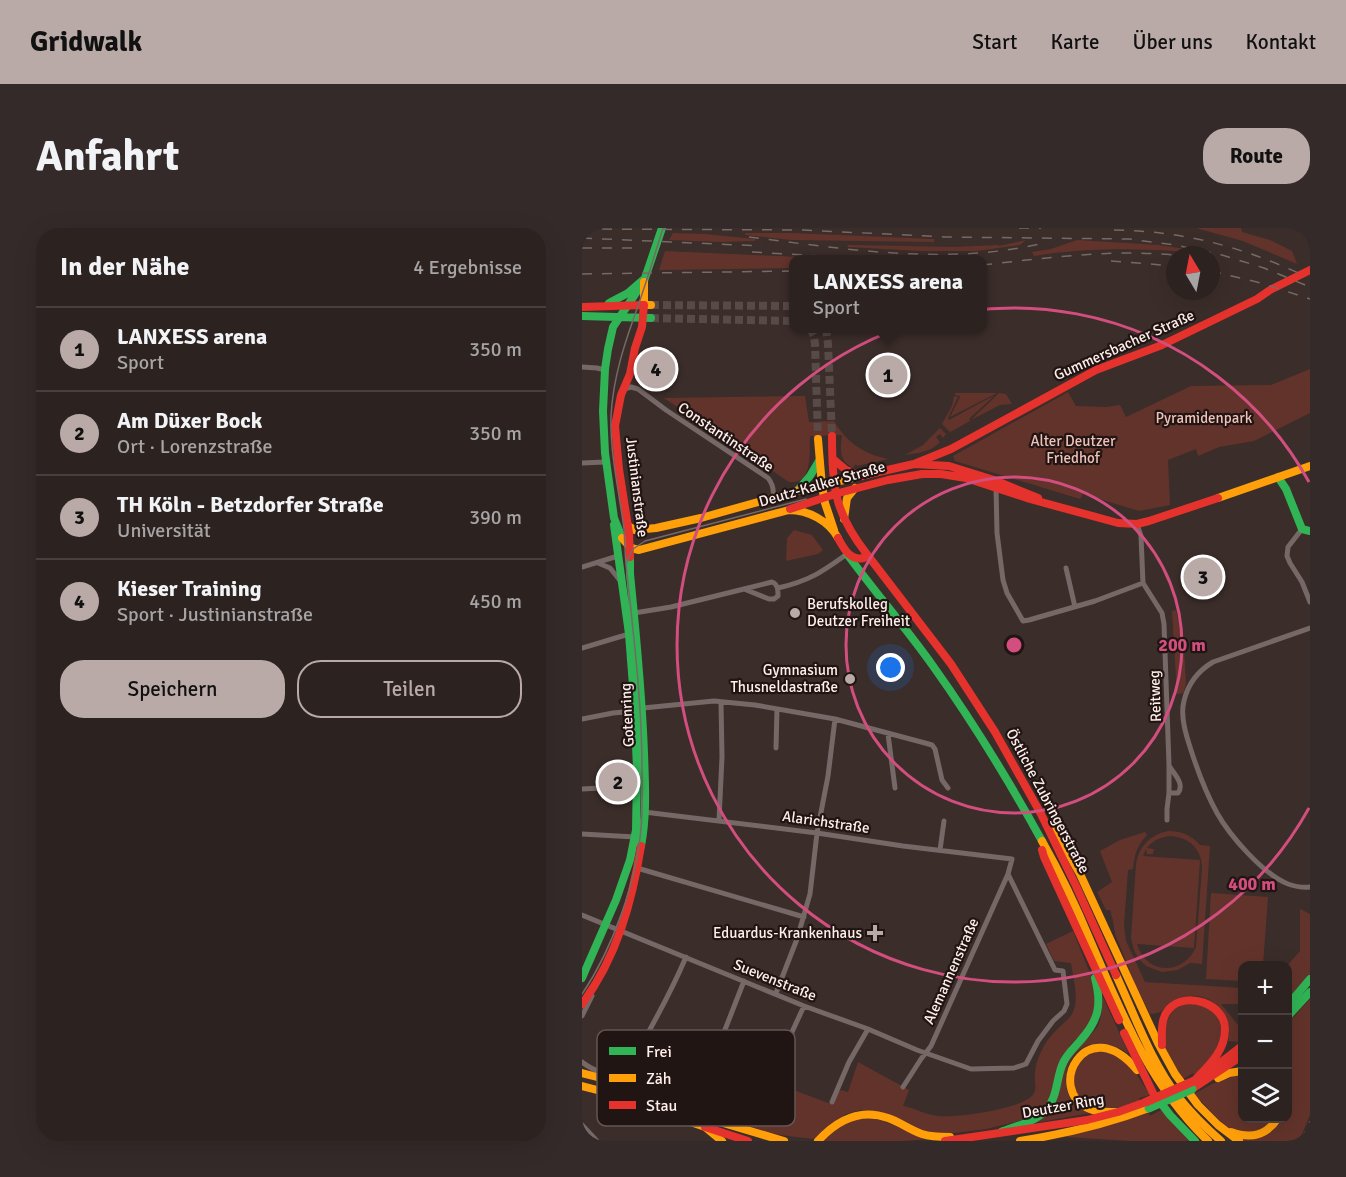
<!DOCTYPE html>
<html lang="de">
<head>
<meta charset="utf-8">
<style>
  :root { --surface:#2c2220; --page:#342a29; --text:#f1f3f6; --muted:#a6a4a5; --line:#483f3e; --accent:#baaaa7 }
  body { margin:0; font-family:Signika,sans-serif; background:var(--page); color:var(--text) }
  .controls { position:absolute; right:18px; bottom:18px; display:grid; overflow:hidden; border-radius:12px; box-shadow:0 6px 24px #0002 }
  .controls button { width:54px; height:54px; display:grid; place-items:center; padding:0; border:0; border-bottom:2px solid var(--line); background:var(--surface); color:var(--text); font:30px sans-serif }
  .compass { position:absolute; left:584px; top:18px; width:54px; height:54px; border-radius:50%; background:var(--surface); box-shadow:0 6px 24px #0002; rotate:350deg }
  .you { position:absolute; left:309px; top:440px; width:21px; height:21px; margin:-15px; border:4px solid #fff; border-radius:50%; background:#1a73e8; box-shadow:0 0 0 9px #1a73e833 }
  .badge { display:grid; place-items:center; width:39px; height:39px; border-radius:50%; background:var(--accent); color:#111; font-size:20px; font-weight:700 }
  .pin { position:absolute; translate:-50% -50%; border:3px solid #fff; box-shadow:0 2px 6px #0006 }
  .popup { position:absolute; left:207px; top:27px; width:198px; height:78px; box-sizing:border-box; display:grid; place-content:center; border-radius:12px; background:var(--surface); filter:drop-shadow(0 2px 4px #0005); font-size:20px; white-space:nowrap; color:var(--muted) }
  .popup b { font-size:22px; color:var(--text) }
  .popup::after { content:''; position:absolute; left:50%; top:100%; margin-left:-12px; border:12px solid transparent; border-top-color:var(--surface) }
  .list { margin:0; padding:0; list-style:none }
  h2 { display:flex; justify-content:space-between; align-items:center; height:78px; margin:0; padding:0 24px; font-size:26px }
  h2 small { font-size:20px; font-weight:400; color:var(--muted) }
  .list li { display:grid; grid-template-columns:39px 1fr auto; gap:18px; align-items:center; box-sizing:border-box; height:84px; padding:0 24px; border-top:2px solid var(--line) }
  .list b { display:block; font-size:22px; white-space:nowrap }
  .list p { margin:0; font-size:20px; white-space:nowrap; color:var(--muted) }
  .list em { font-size:20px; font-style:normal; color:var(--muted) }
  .actions { display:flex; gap:12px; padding:18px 24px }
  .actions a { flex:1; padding:14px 0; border:2px solid var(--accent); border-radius:24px; text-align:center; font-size:21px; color:var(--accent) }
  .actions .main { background:var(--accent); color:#111 }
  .icon { flex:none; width:33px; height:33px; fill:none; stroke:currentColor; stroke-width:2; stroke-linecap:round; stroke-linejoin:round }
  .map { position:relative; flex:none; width:728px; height:913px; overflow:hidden; border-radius:24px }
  header { display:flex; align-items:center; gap:36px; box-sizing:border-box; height:84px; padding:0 30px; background:var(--accent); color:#111 }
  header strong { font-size:28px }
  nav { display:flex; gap:33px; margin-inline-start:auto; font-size:21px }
  .intro { display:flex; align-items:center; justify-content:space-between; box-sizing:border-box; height:144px; padding:0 36px }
  h1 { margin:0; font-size:42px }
  .button { padding:15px 27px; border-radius:24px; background:var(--accent); color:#111; font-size:21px; font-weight:700 }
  main { display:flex; gap:36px; padding:0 36px }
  aside { flex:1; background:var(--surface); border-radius:24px; box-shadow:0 6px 24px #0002 }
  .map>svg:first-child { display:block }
  .green { fill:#62332b; fill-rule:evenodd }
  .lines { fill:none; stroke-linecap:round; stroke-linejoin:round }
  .secondary-tunnel { stroke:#584a47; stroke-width:8; stroke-dasharray:8 4; stroke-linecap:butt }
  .primary-tunnel { stroke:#584a47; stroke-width:8; stroke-dasharray:8 4; stroke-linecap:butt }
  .street { stroke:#766866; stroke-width:5 }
  .fast { stroke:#30b455; stroke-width:8 }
  .slow { stroke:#ff9f0a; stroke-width:8 }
  .jam { stroke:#e5322d; stroke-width:8 }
  .tram { stroke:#766966; stroke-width:1.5 }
  .rail { stroke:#766966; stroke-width:1.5; stroke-dasharray:10 10; stroke-linecap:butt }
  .fast-bridge { stroke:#30b455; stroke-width:9 }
  .jam-bridge { stroke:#e5322d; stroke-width:9 }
  .ring { fill:none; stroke:#d14e7f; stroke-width:3 }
  .poi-dot { fill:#baaaa7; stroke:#201513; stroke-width:2 }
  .labels { text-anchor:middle; stroke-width:4.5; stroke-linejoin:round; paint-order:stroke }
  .street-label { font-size:15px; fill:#ffeeea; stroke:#201513 }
  .park-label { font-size:15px; fill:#f0c1b8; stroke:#201513 }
  .poi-label { font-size:15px; fill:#ffeeea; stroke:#201513; text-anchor:end }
  .key { fill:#201513; stroke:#635654; stroke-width:1.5 }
  .key-label { font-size:16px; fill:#ffeeea }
  .centre { fill:#d14e7f; stroke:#201513; stroke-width:3 }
  .ring-label { font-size:18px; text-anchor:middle; font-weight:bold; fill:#d14e7f; stroke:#201513; stroke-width:4.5; stroke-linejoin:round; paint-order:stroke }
</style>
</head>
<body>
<header>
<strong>Gridwalk</strong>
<nav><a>Start</a><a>Karte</a><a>Über uns</a><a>Kontakt</a></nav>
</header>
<div class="intro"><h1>Anfahrt</h1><a class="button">Route</a></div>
<main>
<aside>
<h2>In der Nähe<small>4 Ergebnisse</small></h2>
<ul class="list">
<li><span class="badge">1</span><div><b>LANXESS arena</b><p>Sport</p></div><em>350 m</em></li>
<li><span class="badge">2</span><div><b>Am Düxer Bock</b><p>Ort · Lorenzstraße</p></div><em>350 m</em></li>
<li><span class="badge">3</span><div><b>TH Köln - Betzdorfer Straße</b><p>Universität</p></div><em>390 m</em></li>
<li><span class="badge">4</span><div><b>Kieser Training</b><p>Sport · Justinianstraße</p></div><em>450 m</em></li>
</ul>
<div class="actions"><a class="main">Speichern</a><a>Teilen</a></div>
</aside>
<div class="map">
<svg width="728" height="913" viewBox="0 0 728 913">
  <rect width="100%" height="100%" fill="#3b2d2a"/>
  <!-- green -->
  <path class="green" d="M614 0H659L660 4 688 12 710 23 715 36 661 13Z
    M91 5 123 6 173 11V13L139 14 87 12Z
    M163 5H209L352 11V14L209 12 163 7Z
    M444 12 438 17 395 23H339L265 19 266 17 373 19 416 17 417 18Z
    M495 12 576 17 604 21V24C552 20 504 20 452 28L450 24 469 21Z
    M83 23 262 31 212 32 211 40 77 42Z
    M728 141V185L672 213 637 219 616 228 614 221 586 232 588 277 557 283 501 266 498 271 373 233 371 228 486 164 494 178 524 179 538 177 544 189 609 158 689 157Z
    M373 165H415L368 189 378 169V168L373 167Z
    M417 165 424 166 430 176 418 177 389 192Z
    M413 167 387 191 388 193 368 204 360 196 370 178 372 168 376 169 366 190 367 192Z
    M223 168 227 194 252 193C265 215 282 226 306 231L275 238 274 236 271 240C257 233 258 221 260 207L228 208C227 223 232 257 207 254L82 170Z
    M358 200 364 206 361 210 358 206 354 209 358 214C349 224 336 225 323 227L341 217Z
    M212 302 230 307 241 322 236 326 204 333 205 310Z
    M594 382 602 421 604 456 601 465 595 466 590 383Z
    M586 603C599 603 609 607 618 617L628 618 620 736 608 735 596 742 580 744 564 738 556 730 552 722 549 710 554 636C557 618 568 607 586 603ZM588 608C607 609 620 621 620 640L614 719C601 748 564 747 555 716L612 720 618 632 561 628 564 621 565 626H571L572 621 565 620C571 612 579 609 588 608Z
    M563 604 565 607C554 619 553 626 551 641L546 642 542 698 544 713 563 754 660 760V776H639L660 802V812L658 814 646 813C649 801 646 793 639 782 629 767 608 764 592 772 586 775 583 781 578 784 577 785 569 786 568 786L554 758 533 706 531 693 528 682H524L515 664 530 654 518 623 538 612Z
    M629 665 686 669 681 737 660 738V753L624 751Z
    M718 681 728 686V746L706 771 705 738 718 723Z
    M491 703 511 753 514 783 504 802 488 817 467 873 458 884 437 893 404 901 365 906 344 903 279 882 264 886 232 911 198 907 168 899 40 854 48 839 147 876 164 844 249 876 256 864 259 862 266 864 276 834 327 862 321 878C333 880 344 887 356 888 373 890 445 881 452 865 455 859 452 852 453 846 453 836 458 825 463 816 470 805 479 798 488 789 499 775 491 751 489 735L472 733 464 716Z
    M521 769 546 824 545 825C539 820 534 819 527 818 519 817 512 815 504 818 483 827 477 859 492 875 497 880 503 882 509 885L452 895 460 890 485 831 507 809 516 798 519 788Z
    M728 771V887L717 913H661L659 911 699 891 706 890V795Z
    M604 775C609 776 617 775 623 777 627 779 634 786 636 790 647 813 627 832 613 847L611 845 600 852 582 817 581 800 591 782Z
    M513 823H528L549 838 568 867 557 870 558 873C546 877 530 883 516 880 500 876 485 859 493 841 494 839 495 835 497 833 501 829 508 826 513 823Z
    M658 846H660V890L692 891 686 898 668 905 649 901 642 897 612 866 630 856Z
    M579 882 607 913H549L483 909 563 886 567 885 568 888Z
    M283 889 301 893 348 911 321 913H241L260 894Z"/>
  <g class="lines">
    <!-- secondary-tunnel -->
    <path class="secondary-tunnel" d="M69 90 212 93
      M228 100 232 108 233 116 236 211"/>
    <!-- primary-tunnel -->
    <path class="primary-tunnel" d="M69 77 212 78
      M244 100 246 116 250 208"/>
    <!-- street -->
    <path class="street" d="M0 139 15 140 23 142
      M42 161 49 159 56 161 84 182 186 250C191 256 192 262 191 269
      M0 235 23 234
      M414 259 415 305 421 352 425 365 441 393 447 392 513 373 561 355
      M555 296 559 308 561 355 580 385 582 396 587 537V565L585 581V592
      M720 301 706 319 705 328 708 335 720 354 728 374
      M16 335 28 340 40 355
      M0 339 36 328
      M484 340 493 379
      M196 360C227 353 240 344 265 326
      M52 385 89 379 162 361 187 371H192L196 368C196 362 196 356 190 354L162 361
      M728 400 631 434C616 443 606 455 602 473 598 488 604 507 609 522 616 544 624 565 635 585 648 608 681 646 706 656 712 658 721 660 728 659
      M0 420 47 406
      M61 480 132 473 173 477 253 491 343 515 350 517 353 521 360 552 366 560
      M0 491 31 485 53 483
      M306 506 313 560
      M194 520 195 481
      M0 561 19 560 21 558 23 549 27 543 55 541
      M587 565H596C603 556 592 546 588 539
      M62 584 235 605 321 618 430 631 426 646 349 818 339 831 321 859
      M137 592 140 529 139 474
      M0 606 53 609
      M358 622 362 593
      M55 640 222 689
      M0 687 222 778 286 801 335 822 389 841 432 840 444 836 456 813 471 793 482 783 485 776 481 743 473 742 426 646
      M194 765 215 711 228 666 235 605 246 548 253 491
      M0 788 10 768
      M137 817 162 753
      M0 834C10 842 32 852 44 843 66 806 87 769 104 729
      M204 845 210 804 222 778
      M250 874 267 834 286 801
      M0 897 15 913"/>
    <!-- fast -->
    <path class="fast" d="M27 75 46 65 61 52
      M0 88 69 90
      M696 249 704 261 720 301 728 303
      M215 263 228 248 237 233
      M40 310 32 290 23 225 21 183 23 141 26 121 31 99 62 53 80 0
      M265 326C293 364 324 400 351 438 391 494 427 553 460 613
      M48 329V346C54 406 60 465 62 525 63 556 65 587 59 618
      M0 750 34 672 48 632 54 602 55 541 52 471 47 406 32 297
      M706 777 728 751
      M706 788 728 764
      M575 870 588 887 613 913
      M419 904C434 898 453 894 464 882 476 869 474 850 481 835 485 826 492 820 498 813 517 792 520 777 513 750"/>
    <!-- slow -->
    <path class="slow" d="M62 54V77H69
      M236 211 240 258 243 275 252 302
      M636 270 728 238
      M262 291 265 270 273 260
      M46 298 53 302 74 300 119 290 215 263 279 248
      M40 310 49 320 57 322 207 282C226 282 247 293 256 310
      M472 600 498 646 576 815 593 846 616 877 636 897 657 913
      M460 613C478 645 494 678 508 712 540 786 567 856 626 913
      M534 747C553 788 569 834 597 870 610 886 624 900 639 913
      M0 845 15 849 131 892 202 913
      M636 850 647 845 660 843
      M0 858 19 863 123 899 140 913
      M536 884C527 884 517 885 508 881 462 863 504 781 555 842
      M649 904C669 911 684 908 696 890
      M236 913C255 892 278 880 306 890 318 894 328 902 340 906 349 909 359 909 368 909
      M438 913C482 906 525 896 567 880"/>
    <!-- jam -->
    <path class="jam" d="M0 79 62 77 60 99 53 120 48 146 39 167 33 198 37 241 47 305 48 329
      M250 208C250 258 252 284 284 325L282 330C268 333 262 321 256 310
      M251 231 264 242 280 248
      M332 236 369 221 514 142 580 117 675 71 688 62 728 42
      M279 248 332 236 367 238 412 252 456 270
      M208 281 253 266 306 252 340 246H359L384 250 448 271 536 295 555 296 567 293 636 270
      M284 325 369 436 413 504 459 586 494 658 534 747
      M460 622 462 629 537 792
      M0 776C35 729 50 674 59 618
      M542 805 571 865
      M580 817C580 805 578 791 587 781 604 762 644 776 643 802 643 824 625 839 612 853
      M624 846 660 818
      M610 861 660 828
      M123 899 166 913
      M363 913 505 892 536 884 564 874"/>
    <!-- tram -->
    <path class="tram" d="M45 334 51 321 63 313 224 271
      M0 766C30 722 55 653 59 600 61 580 60 560 60 541 60 476 52 411 45 346 43 331 43 316 42 301 37 263 28 226 29 188 31 149 43 114 56 78 65 52 73 26 81 0"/>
    <!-- rail -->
    <path class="rail" d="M437 0H459
      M0 1 222 2 363 9 547 11 593 17 640 27 682 40 728 59
      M532 2C602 3 661 19 723 48
      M167 9C262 21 367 38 462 15
      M0 10 180 18
      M0 20H51
      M170 24 275 30
      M529 33 593 38
      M400 37C466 30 526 21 593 27
      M629 43 679 55 728 71
      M0 46 212 43
      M719 913 728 893"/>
    <!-- fast-bridge -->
    <path class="fast-bridge" d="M567 880 610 861"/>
    <!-- jam-bridge -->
    <path class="jam-bridge" d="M564 874 612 853"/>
  </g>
  <!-- distance rings -->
  <g class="ring">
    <circle cx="432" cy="417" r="168"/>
    <path d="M727 580A337 337 0 1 1 727 254"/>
  </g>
  <!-- markers -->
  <g class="poi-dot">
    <circle cx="213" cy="385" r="6"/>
    <circle cx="268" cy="451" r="6"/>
    <path d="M290 696h6v6h6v6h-6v6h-6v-6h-6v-6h6z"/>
  </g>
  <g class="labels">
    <!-- street labels -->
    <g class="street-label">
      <text transform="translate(542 117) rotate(-24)" y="5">Gummersbacher Straße</text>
      <text transform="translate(144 209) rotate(34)" y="5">Constantinstraße</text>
      <text transform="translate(240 256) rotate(-16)" y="5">Deutz-Kalker Straße</text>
      <text transform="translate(55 259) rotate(83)" y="5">Justinianstraße</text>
      <text transform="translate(573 468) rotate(-92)" y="5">Reitweg</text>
      <text transform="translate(45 487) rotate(-93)" y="5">Gotenring</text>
      <text transform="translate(466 573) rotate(62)" y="5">Östliche Zubringerstraße</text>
      <text transform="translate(244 594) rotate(8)" y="5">Alarichstraße</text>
      <text transform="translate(369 743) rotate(-66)" y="5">Alemannenstraße</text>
      <text transform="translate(193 752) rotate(22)" y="5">Suevenstraße</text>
      <text transform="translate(481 878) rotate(-10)" y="5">Deutzer Ring</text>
    </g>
    <!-- park labels -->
    <g class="park-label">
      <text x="622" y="195">Pyramidenpark</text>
      <text x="491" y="218">Alter Deutzer<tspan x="491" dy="17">Friedhof</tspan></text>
    </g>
    <!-- poi labels -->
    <g class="poi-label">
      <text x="225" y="381" text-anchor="start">Berufskolleg<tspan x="225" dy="17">Deutzer Freiheit</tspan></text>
      <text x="256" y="447">Gymnasium<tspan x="256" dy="17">Thusneldastraße</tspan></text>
      <text x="280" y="710">Eduardus-Krankenhaus</text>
    </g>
  </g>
  <!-- legend -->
  <rect x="15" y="802" width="198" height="96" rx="9" class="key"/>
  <rect x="27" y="819" width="27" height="8" fill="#30b455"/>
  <rect x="27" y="846" width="27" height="8" fill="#ff9f0a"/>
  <rect x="27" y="873" width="27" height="8" fill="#e5322d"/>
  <g class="key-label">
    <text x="64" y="829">Frei</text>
    <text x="64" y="856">Zäh</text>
    <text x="64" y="883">Stau</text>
  </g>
  <circle cx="432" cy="417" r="9" class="centre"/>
  <g class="ring-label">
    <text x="600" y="423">200 m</text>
    <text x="670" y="662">400 m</text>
  </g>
</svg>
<div class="controls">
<button>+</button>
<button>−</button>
<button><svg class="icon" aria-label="layers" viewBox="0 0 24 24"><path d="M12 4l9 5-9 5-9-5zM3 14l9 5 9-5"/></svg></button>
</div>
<svg class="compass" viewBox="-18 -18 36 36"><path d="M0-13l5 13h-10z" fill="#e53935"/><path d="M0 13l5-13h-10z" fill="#a6a4a5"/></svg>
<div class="you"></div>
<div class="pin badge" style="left:306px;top:147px">1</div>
<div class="popup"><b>LANXESS arena</b>Sport</div>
<div class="pin badge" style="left:36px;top:554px">2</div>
<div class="pin badge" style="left:621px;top:349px">3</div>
<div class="pin badge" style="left:74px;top:141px">4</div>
</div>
</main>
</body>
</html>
